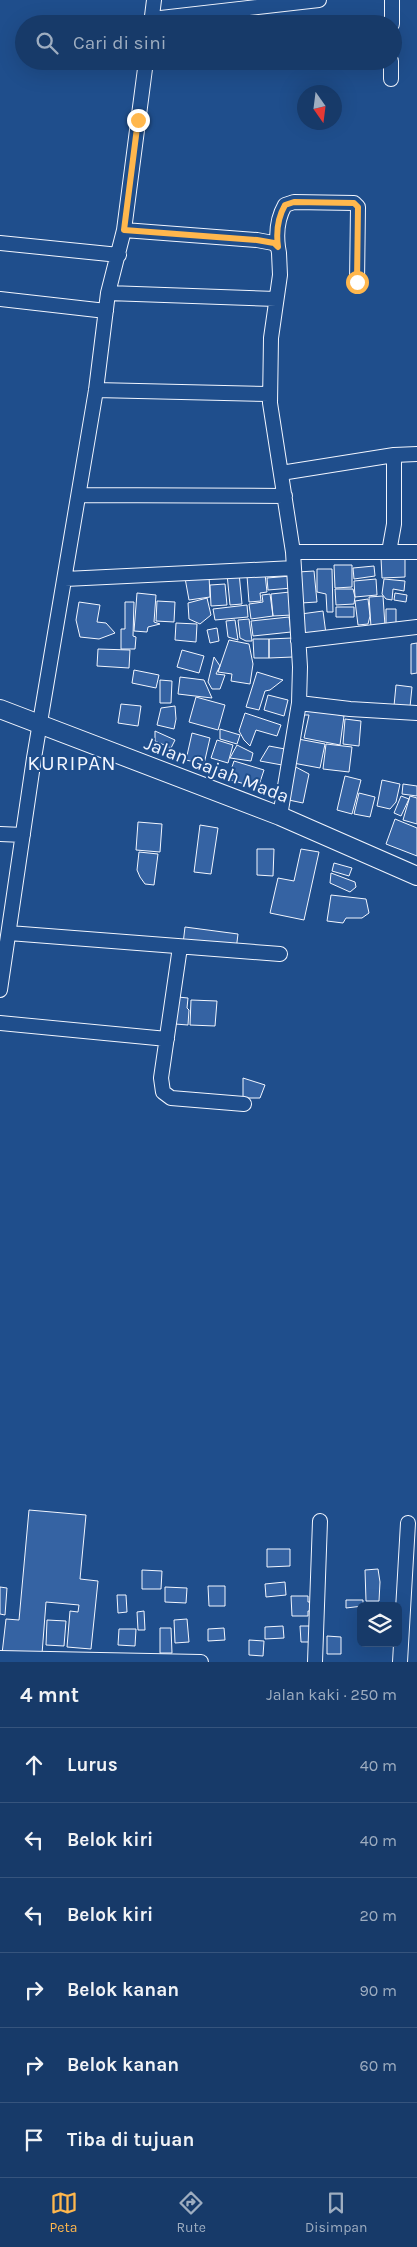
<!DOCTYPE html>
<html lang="id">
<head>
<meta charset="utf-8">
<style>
  :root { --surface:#173a69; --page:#244571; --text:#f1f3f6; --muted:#9eadc0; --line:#36547d; --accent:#ffb74d }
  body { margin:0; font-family:Karla,sans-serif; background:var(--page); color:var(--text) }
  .controls { position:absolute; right:15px; bottom:15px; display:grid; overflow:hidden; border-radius:8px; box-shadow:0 5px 20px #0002 }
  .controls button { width:45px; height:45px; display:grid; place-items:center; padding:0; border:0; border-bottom:1px solid var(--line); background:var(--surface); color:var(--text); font:25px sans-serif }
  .compass { position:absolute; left:297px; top:85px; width:45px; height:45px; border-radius:50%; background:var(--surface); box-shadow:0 5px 20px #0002; rotate:166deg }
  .stop { position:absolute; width:15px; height:15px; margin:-11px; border:4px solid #ffb74d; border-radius:50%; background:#fff }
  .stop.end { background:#ffb74d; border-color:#fff; box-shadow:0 1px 5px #0008 }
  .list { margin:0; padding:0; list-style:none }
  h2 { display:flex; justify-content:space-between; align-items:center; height:65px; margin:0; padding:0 20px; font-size:21px }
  h2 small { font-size:16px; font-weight:400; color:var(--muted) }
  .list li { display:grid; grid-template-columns:32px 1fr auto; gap:15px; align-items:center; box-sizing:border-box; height:75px; padding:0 20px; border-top:1px solid var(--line) }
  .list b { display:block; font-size:19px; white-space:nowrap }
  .list em { font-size:16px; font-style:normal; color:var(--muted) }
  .icon { flex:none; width:28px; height:28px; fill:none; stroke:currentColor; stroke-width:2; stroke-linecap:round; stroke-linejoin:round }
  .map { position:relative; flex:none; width:417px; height:1662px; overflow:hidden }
  .search { position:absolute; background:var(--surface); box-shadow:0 5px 20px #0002; left:15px; right:15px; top:15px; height:55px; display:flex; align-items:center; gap:12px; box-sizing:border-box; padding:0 18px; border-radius:28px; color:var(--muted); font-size:19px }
  .sheet { height:515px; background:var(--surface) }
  nav { display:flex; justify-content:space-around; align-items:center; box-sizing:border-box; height:70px; border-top:1px solid var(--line); background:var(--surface); font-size:14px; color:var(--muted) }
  nav a { display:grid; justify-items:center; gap:2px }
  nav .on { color:var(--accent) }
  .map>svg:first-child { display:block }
  .building { fill:#3563a3; stroke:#f2f6ff }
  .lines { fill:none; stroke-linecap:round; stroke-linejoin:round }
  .minor-casing { stroke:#f2f6ff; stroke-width:16 }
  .major-casing { stroke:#f2f6ff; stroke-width:20 }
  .minor { stroke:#1f4e8c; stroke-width:14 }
  .major { stroke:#1f4e8c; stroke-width:18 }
  .route { stroke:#ffb74d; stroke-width:6 }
  .labels { text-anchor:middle; stroke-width:4; stroke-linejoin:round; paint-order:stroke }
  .street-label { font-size:19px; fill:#f2f6ff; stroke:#1f4e8c }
  .quarter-label { font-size:21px; letter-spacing:1px; fill:#f2f6ff; stroke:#1f4e8c }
</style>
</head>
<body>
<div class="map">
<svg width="417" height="1662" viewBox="0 0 417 1662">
  <rect width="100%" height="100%" fill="#1f4e8c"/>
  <!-- building -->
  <path class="building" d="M381 558H405V577L382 578Z
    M334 565H352V587L335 588Z
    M374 566 375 576 354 579 353 568Z
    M317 569H332L333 612H327L326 594 317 592Z
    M314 571 317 602 301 603 298 572Z
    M239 573 242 604 230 605 227 574Z
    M265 574 267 592 260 593 261 601 249 602 247 576Z
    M209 575 210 597 189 600 185 578Z
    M291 576 292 588 268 590 267 578Z
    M376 579 377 595 355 597 354 581Z
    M384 579 405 581 404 591 393 589 392 600 386 599 382 594Z
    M225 584 227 605 211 606 210 585Z
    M335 589H353L355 597 354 604 336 605Z
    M290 592 292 615 273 616 271 594Z
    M137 593 156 595 154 622 160 624 148 627 147 632 134 631Z
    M395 593 407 595 406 602 394 600Z
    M270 594 273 616 251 619 249 604 263 602 262 595Z
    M383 596 385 626 371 627 369 597Z
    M207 598 211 615 200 624 189 619 188 603Z
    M368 599 370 616 368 624 358 625 355 601Z
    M157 601 175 602 174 622 156 621Z
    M79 602 100 605 97 622 106 623 115 633 99 639 80 637 76 620Z
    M125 602H134L133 636 136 637 135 649H121V629H125Z
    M247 605 248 617 215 620 213 609Z
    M336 607H354V617H336Z
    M386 609H396V629H386Z
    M323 611 326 634 303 636 301 614Z
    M289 617 291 632 253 636 251 621Z
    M249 619 252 641H246L240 638 238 620Z
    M235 620 238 640 228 637 226 621Z
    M176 623 197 624 196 642 175 640Z
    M217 628 219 641 210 643 207 630Z
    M292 638 293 657 269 658V639Z
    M253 639H269V658H254Z
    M229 640 249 644 253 664 250 684 231 681 232 674 218 672Z
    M417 643V673L411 674V644Z
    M98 649 130 650 129 668 97 666Z
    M182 650 204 656 199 673 177 667Z
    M214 657 220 666 216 674 225 675 220 689H212L208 682Z
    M134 670 159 675 156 688 132 683Z
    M257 672 283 680 270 690 265 691 259 710 246 707Z
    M180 677 204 680 212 698 178 694Z
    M160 680 172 681 171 703H160Z
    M396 685 412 687 410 707 394 706Z
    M268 695 288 700 284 716 264 710Z
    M196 697 225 705 218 730 189 722Z
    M121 704 141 706 138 726 118 723Z
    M175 706 176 719 174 729 157 725 161 708Z
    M303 707 344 716 340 745 304 738 309 715H301Z
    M245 713 281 725 277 736 256 730 250 746 244 740 239 731Z
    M345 719 361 721 359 746 343 744Z
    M220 729 240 735 237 744 220 739Z
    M155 731 175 740 171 748 155 741Z
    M192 733 210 738 204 764 186 760Z
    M298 739 325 744 320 768 293 763Z
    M217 740 233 745 228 763 211 758Z
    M326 744 352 747 349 772 323 769Z
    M237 745 253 753 251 761 230 758Z
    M269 746 285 749 282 765 260 761Z
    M234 761 264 770 258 788 228 779Z
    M292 765 309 774 303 803 284 799Z
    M345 776 361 780 352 814 337 810Z
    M382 780 400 784 396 802 390 809 377 806Z
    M403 784 417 786V796L402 794Z
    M359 793 375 797 370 817 354 814Z
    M401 796 409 799 401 816 394 813Z
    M410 796 417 798V824L403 820Z
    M395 819 417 828V856L386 844Z
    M138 822 162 824 160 852 136 850Z
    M200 825 218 828 211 874 194 872Z
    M257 849H274L273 876 257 875Z
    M301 849 319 852 304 920 270 913 278 878 294 881Z
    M139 852 158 854 154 885 145 884 140 877 137 870Z
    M334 863 352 868 349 876 332 871Z
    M331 873 355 882 356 887 350 892 330 883Z
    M331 895 366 899 369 913 362 918H346L343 923 327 921Z
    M185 927 238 934 236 950 183 944Z
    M178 997 188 998 187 1008 189 1010 188 1025 175 1024Z
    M191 1000 217 1001 215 1026 190 1025Z
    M243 1078 265 1085 260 1098H243Z
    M29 1510 86 1515 80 1579 98 1581 91 1649 67 1647 70 1611 78 1612 79 1605 46 1602 42 1654H2L6 1619 19 1620Z
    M267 1549H290V1566L267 1567Z
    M378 1569 380 1582 379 1601H366L365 1570Z
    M142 1570 162 1571 161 1589H142Z
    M285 1582 286 1595 266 1597 265 1584Z
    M208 1586H225V1606H209Z
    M0 1587 7 1588 5 1615 0 1614Z
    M165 1587 187 1588 186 1603 165 1602Z
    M117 1595H126L127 1612 118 1613Z
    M291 1596H308V1602H315V1611H308V1616H292Z
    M346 1600H363V1606L346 1608Z
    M144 1611 145 1630H138L137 1612Z
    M187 1619 189 1642 175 1643 174 1620Z
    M47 1620 66 1621 64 1646 46 1645Z
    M283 1626 284 1638 265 1639V1627Z
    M300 1626H313V1642H301Z
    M160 1628H171L172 1653H160Z
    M224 1628 225 1640 208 1641V1629Z
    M119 1629H136L135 1646 118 1645Z
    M327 1636 341 1637V1654H327Z
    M249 1640 264 1641 263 1656 249 1655Z"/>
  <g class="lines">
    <!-- minor casing -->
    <g class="minor-casing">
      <path id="minor" d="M152 19 319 0
        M151 24 154 0
        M392 24V0
        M391 79V61
        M124 230 257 240 273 243 278 247 279 253 280 275 271 338 270 403 293 552 300 667 299 703 280 816
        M0 243 119 255
        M278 247C276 232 277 219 285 205L294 202 354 203 358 207 357 282
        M108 293 276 299
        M0 299 106 311
        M96 390 269 394
        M281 473 394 455 417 454
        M79 495 285 496
        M293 552H417
        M389 552 394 524V455
        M65 579 294 568
        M298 641 417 627
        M299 703 350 709 417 713
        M0 834 23 835
        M9 933 280 954
        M180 947 161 1078 163 1092 171 1098 244 1104
        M0 990 34 758 96 390 108 293 124 230 146 61
        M0 1023 167 1039
        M0 1658 201 1662
        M315 1662 320 1521
        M400 1662 408 1523"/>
    </g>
    <!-- major casing -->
    <g class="major-casing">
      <path id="major" d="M0 709 280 816 417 876"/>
    </g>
    <!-- minor -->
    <use href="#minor" class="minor"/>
    <!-- major -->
    <use href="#major" class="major"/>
  </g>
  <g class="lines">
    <!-- route -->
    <path class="route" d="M138 120 124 230 257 240 274 243 278 247C276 232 277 219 285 205L294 202 354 203 358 207 357 282"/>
  </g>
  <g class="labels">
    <!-- street labels -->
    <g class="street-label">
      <text transform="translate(217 769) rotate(21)" y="7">Jalan Gajah Mada</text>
    </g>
    <!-- quarter labels -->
    <g class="quarter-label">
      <text x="72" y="770">KURIPAN</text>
    </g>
  </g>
</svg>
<div class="controls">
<button><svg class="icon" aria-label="layers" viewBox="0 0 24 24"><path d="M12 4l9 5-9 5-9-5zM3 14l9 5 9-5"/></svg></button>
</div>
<svg class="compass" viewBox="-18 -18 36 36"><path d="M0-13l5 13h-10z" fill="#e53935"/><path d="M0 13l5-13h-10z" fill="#9eadc0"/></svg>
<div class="stop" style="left:357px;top:282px"></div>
<div class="stop end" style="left:138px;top:120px"></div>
<div class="search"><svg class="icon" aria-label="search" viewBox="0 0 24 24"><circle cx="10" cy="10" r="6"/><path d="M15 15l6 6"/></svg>Cari di sini</div>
</div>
<section class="sheet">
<h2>4 mnt<small>Jalan kaki · 250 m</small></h2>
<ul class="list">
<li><svg class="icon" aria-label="ahead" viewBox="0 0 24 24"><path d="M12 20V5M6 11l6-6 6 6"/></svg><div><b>Lurus</b></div><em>40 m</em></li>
<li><svg class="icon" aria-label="left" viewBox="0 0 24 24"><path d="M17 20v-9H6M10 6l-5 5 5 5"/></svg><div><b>Belok kiri</b></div><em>40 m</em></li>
<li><svg class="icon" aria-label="left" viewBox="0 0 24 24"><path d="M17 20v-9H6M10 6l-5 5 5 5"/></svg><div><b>Belok kiri</b></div><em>20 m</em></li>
<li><svg class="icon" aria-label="right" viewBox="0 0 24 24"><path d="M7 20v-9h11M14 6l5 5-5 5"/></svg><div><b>Belok kanan</b></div><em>90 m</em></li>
<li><svg class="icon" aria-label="right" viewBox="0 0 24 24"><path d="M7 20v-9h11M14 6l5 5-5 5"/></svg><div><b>Belok kanan</b></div><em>60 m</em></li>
<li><svg class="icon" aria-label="arrive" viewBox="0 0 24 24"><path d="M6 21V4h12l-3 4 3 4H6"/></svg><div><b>Tiba di tujuan</b></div></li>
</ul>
</section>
<nav>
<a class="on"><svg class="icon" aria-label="map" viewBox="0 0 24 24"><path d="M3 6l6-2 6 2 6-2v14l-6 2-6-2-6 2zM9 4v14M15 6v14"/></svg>Peta</a>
<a><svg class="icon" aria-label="directions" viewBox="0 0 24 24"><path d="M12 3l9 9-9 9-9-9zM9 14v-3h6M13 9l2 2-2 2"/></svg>Rute</a>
<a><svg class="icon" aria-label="saved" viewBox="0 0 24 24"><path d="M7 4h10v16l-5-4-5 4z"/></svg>Disimpan</a>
</nav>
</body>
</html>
